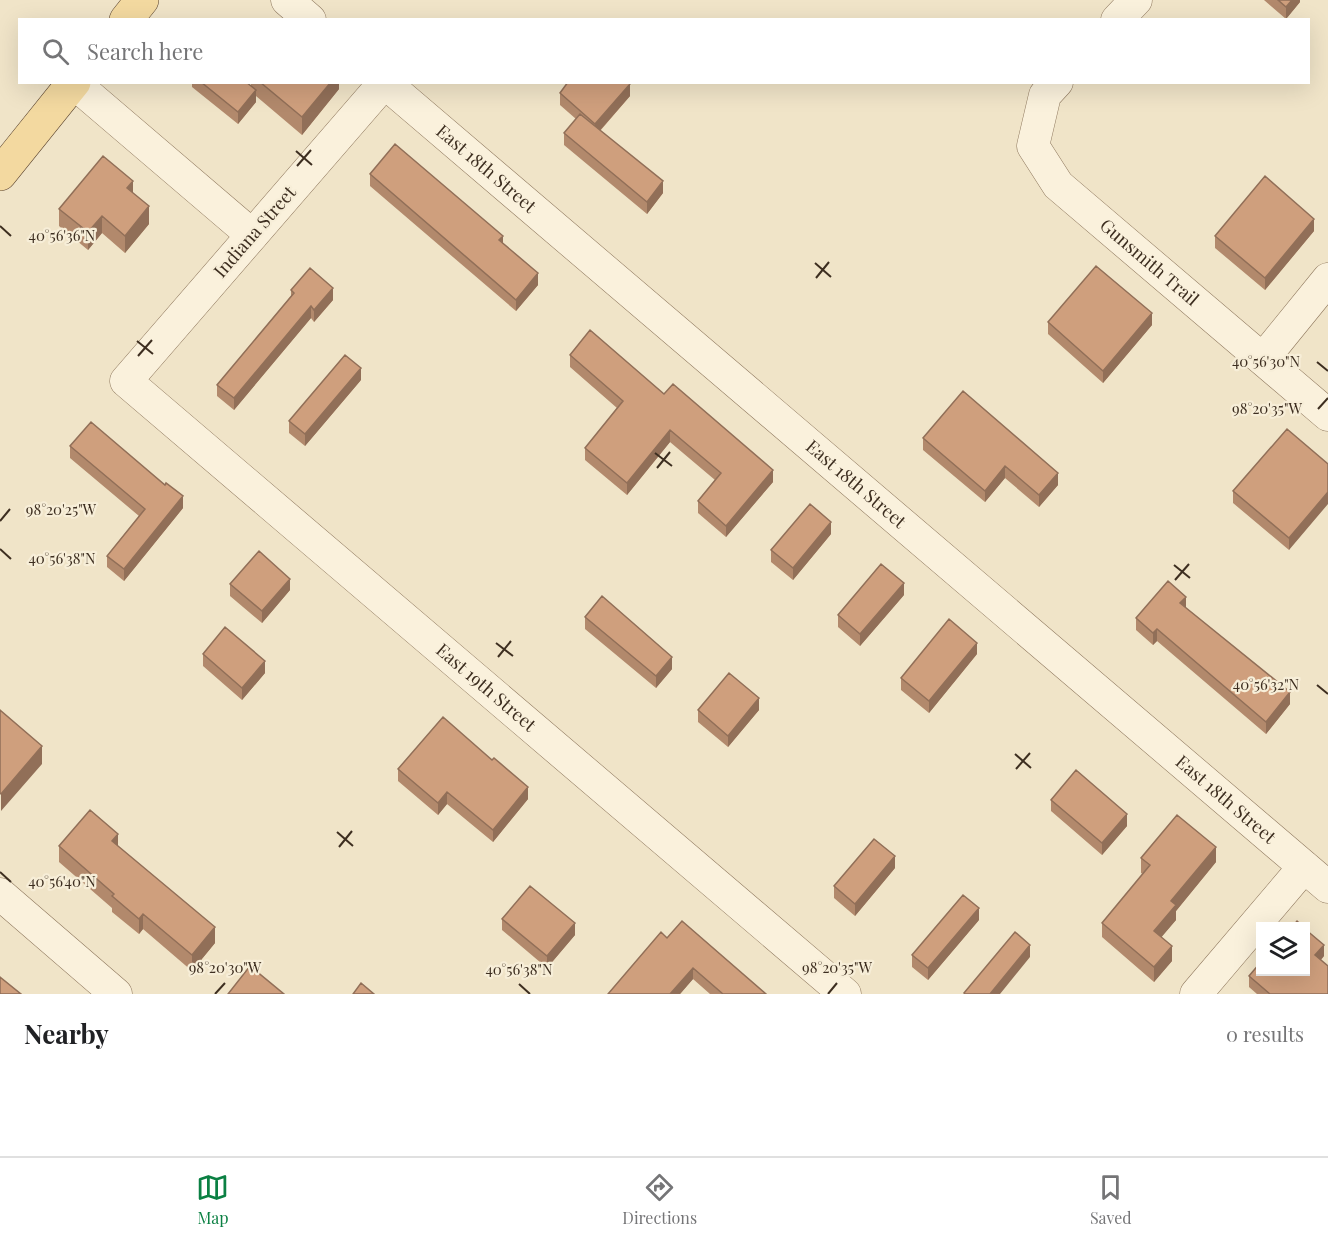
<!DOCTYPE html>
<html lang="en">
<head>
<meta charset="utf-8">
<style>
  :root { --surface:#fff; --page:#f6f6f6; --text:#202124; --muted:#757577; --line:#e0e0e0; --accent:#0b8043 }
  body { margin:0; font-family:"Playfair Display",serif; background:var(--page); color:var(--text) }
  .controls { position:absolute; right:18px; bottom:18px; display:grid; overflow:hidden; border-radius:0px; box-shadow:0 6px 24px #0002 }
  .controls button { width:54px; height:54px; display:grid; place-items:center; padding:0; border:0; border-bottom:2px solid var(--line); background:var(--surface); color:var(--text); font:30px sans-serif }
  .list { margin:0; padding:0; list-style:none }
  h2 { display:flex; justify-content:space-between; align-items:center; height:78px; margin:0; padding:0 24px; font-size:26px }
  h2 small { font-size:20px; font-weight:400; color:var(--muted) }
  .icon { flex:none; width:33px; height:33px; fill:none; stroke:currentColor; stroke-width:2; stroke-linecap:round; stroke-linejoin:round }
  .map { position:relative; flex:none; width:1328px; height:994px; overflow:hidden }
  .search { position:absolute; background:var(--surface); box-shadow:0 6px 24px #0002; left:18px; right:18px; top:18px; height:66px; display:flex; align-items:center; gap:15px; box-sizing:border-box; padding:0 21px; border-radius:0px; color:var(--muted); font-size:22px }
  .sheet { height:162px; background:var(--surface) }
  nav { display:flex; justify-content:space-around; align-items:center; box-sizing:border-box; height:84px; border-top:2px solid var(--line); background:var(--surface); font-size:16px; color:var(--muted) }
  nav a { display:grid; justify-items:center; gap:3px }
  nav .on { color:var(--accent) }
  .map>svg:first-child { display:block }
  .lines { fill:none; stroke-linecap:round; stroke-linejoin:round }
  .minor-casing { stroke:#8d765c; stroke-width:33 }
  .major-casing { stroke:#5b4430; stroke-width:34 }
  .minor { stroke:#faf1dc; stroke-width:32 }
  .major { stroke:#f3d9a0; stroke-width:33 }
  .wall { fill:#b2896c }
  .shaded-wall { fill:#916f58 }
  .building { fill:#cf9f7d; stroke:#916f58; stroke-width:1.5 }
  .ticks { fill:none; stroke:#3d2e20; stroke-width:2 }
  .labels { text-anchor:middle; stroke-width:4.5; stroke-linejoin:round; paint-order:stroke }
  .street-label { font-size:18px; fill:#3d2e20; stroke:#f7eed8 }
  .ticks-label { font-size:15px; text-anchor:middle; fill:#3d2e20; stroke:#f7eed8; stroke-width:4.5; stroke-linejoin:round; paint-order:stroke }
</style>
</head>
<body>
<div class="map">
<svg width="1328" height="994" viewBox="0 0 1328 994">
  <rect width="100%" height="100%" fill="#f0e4c8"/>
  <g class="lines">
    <!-- minor casing -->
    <g class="minor-casing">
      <g id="minor">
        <path d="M287 0 310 20"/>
        <path d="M1117 20 1136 0"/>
        <path id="s1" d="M384 82 1328 887"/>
        <path id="s2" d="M1057 82 1045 95 1033 146 1058 185 1328 415"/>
        <path d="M74 83 252 235"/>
        <path id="s3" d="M384 83 126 381 845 994"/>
        <path d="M1263 359 1328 279"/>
        <path d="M0 894 116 994"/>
        <path d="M1196 994 1304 867"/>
      </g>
    </g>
    <!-- major casing -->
    <g class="major-casing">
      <path id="major" d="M126 20 142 0
        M0 174 74 82"/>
    </g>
    <!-- minor -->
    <use href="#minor" class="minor"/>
    <!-- major -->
    <use href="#major" class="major"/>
  </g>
  <!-- wall -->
  <path class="wall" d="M1264 0H1300V2L1286 19Z
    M192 82H246L251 86V82H339V89L302 135 256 96V102L238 124 192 87Z
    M560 93 630 96 600 131 663 193 647 214 564 145V133L576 119 560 105Z
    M370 174 538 285 516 311 370 186Z
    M133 193 149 224 125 253 102 233 88 250 59 226V209Z
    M1314 231 1265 290 1215 248V236Z
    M291 290 333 300 314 322 311 318 234 410 217 396V385L291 296Z
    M1048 322 1152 325 1103 383 1048 334Z
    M570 355 664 394 773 482 726 537 698 513V501L715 480 670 442 627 495 585 460V448L617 408 570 367Z
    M361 380 305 446 289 433V421Z
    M923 438 1058 485 1039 507 1005 478 985 502 923 450Z
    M70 446 183 508 124 581 107 567V556L139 516 70 458Z
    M1328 464 1289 550 1233 503V491Z
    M831 534 793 580 771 562V550Z
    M230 584 290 590 262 623 230 596Z
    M904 595 860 646 838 627V615Z
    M1186 608 1290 704 1266 734 1157 641 1153 645 1136 630V618Z
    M585 617 672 669 656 688 585 629Z
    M203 654 265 673 242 700 203 666Z
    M977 654 929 713 901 690V678Z
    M698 710H759L728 747 698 722Z
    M398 769 528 799 493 842 447 804 438 815 398 781Z
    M1051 800 1127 826 1102 855 1051 811Z
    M59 846H118L215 943 192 971 143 929 139 934 112 912V908L59 862Z
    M1141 858 1216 862 1176 911V920L1161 937 1172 961 1154 982 1102 937V923L1143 874 1141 873Z
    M895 868 855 916 834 898V886Z
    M502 919 575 935 547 968 502 930Z
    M979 920 928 980 912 967V955Z
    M667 938 766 994H710L693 979 680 994H608Z
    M1324 956 1321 960 1328 994H1257L1249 987V976Z"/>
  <!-- shaded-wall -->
  <path class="shaded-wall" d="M1292 0H1300V2L1286 19V7Z
    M331 82H339V89L302 135V117Z
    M630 84V96L595 136V124Z
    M256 90V102L238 124V112Z
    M133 181V198L127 188Z
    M663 181V193L647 214V202Z
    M149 206V224L125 253V236Z
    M102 216V233L88 250V232Z
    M1314 219V231L1265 290V278Z
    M503 236V248L499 240Z
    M538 273V285L516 311V300Z
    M333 288V300L314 322V310Z
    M311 306V318L234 410V398Z
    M1152 313V325L1103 383V371Z
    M361 368V380L305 446V434Z
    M670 430V442L627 495V483Z
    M1005 466V478L985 502V491Z
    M773 470V482L726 537V526Z
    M1058 473V485L1039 507V495Z
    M1328 492V504L1289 550V538Z
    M183 496V508L124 581V569Z
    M831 522V534L793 580V568Z
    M290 579V590L262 623V611Z
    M904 583V595L860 646V634Z
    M1186 597V608L1180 603Z
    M1157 629V641L1153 645V633Z
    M977 643V654L929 713V701Z
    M672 657V669L656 688V676Z
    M265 661V673L242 700V688Z
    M1290 692V704L1266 734V722Z
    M759 698V710L728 747V736Z
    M42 746V764L1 811V794Z
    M528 787V799L493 842V830Z
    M447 792V804L438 815V803Z
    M1127 814V826L1102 855V843Z
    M118 834V849L112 841Z
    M1216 847V862L1176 911V920L1154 946V931L1171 901Z
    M895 856V868L855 916V904Z
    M979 908V920L928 980V968Z
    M143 914V929L139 934V919Z
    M575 923V935L547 968V956Z
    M215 927V943L192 971V955Z
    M1030 945V957L1000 994H990Z
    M1324 945V956L1315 966V955Z
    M1172 946V961L1154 982V967Z
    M693 968V979L680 994H670Z"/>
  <!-- building -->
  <path class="building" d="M1278 0H1292L1286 7Z
    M201 82H246L256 90 238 112Z
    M260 82H331L302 117Z
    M568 82H627L630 84 595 124 560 93Z
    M580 114 663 181 647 202 564 133Z
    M395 144 503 236 499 240 538 273 516 300 370 174Z
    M103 156 133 181 127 188 149 206 125 236 102 216 88 232 59 209Z
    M1265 176 1314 219 1265 278 1215 236Z
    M1096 266 1152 313 1103 371 1048 322Z
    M310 268 333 288 314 310 311 306 234 398 217 385 294 293 291 290Z
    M590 330 664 394 673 384 773 470 726 526 698 501 721 473 670 430 627 483 585 448 623 401 570 355Z
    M345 355 361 368 305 434 289 421Z
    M963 391 1058 473 1039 495 1005 466 985 491 923 438Z
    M91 422 165 485 166 483 183 496 124 569 107 556 145 509 70 446Z
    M1287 429 1328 464V492L1289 538 1233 491Z
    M810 504 831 522 793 568 771 550Z
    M259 551 290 579 262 611 230 584Z
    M881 564 904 583 860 634 838 615Z
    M1168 581 1186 597 1180 603 1290 692 1266 722 1157 629 1153 633 1136 618Z
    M602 596 672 657 656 676 585 617Z
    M949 619 977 643 929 701 901 678Z
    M225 627 265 661 242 688 203 654Z
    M729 673 759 698 728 736 698 710Z
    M0 710 42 746 1 794 0 793Z
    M443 717 492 760 494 758 528 787 493 830 447 792 438 803 398 769Z
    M1076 770 1127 814 1102 843 1051 800Z
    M90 810 118 834 112 841 215 927 192 955 143 914 139 919 112 896 114 894 59 846Z
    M1177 815 1216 847 1171 901 1176 905 1154 931 1172 946 1154 967 1102 923 1150 865 1141 858Z
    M874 839 895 856 855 904 834 886Z
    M530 886 575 923 547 956 502 919Z
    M963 895 979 908 928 968 912 955Z
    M682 921 766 994H723L693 968 670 994H608L661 932 667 938Z
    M1297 921 1303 927H1292Z
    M1305 929 1324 945 1315 955 1328 966V994H1270L1249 976 1260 963V972H1305Z
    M1015 932 1030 945 990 994H965L964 993Z
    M250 966 284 994H228Z
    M0 977 21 994H0Z
    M361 983 374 994H353Z"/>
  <!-- ticks -->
  <path class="ticks" d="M296 151 312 165M297 166 311 150M0 226 11 236M815 263 831 277M816 278 829 262M137 341 153 354M138 356 152 340M1317 362 1328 371M1318 409 1328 398M655 453 672 466M657 468 670 452M0 521 10 509M0 549 11 559M1174 565 1190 578M1175 580 1189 564M496 643 513 656M498 657 511 641M1317 685 1328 694M1015 754 1031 768M1016 769 1030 753M337 832 353 846M339 847 352 831M0 872 11 882M519 984 530 994M215 994 225 983M828 994 837 983"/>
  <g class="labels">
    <!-- street labels -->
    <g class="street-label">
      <text dy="6" stroke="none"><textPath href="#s1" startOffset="134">East 18th Street</textPath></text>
      <text transform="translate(255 232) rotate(-49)" y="6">Indiana Street</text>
      <text dy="6" stroke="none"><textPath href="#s2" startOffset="236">Gunsmith Trail</textPath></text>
      <text dy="6" stroke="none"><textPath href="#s1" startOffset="620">East 18th Street</textPath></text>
      <text dy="6" stroke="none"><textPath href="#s3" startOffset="867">East 19th Street</textPath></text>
      <text dy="6" stroke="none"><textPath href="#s1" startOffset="1106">East 18th Street</textPath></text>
    </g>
  </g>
  <g class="ticks-label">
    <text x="62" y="241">40°56'36"N</text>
    <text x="1266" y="367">40°56'30"N</text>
    <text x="1267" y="414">98°20'35"W</text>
    <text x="61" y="515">98°20'25"W</text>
    <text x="62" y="564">40°56'38"N</text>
    <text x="1266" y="690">40°56'32"N</text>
    <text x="62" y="887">40°56'40"N</text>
    <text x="225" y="973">98°20'30"W</text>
    <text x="837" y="973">98°20'35"W</text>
    <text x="519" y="975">40°56'38"N</text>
  </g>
</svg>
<div class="controls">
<button><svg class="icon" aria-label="layers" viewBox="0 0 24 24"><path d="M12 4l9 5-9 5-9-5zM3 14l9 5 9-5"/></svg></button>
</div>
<div class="search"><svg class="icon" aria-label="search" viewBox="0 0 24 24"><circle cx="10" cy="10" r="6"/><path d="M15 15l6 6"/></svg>Search here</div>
</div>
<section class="sheet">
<h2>Nearby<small>0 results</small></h2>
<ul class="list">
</ul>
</section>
<nav>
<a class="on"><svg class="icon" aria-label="map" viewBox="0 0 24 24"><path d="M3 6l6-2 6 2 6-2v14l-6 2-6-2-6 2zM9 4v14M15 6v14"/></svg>Map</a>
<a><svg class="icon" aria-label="directions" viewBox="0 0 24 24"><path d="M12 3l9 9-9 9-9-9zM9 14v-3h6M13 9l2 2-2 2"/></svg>Directions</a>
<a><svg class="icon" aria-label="saved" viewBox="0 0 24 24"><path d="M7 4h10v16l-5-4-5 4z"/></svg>Saved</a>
</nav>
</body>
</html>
